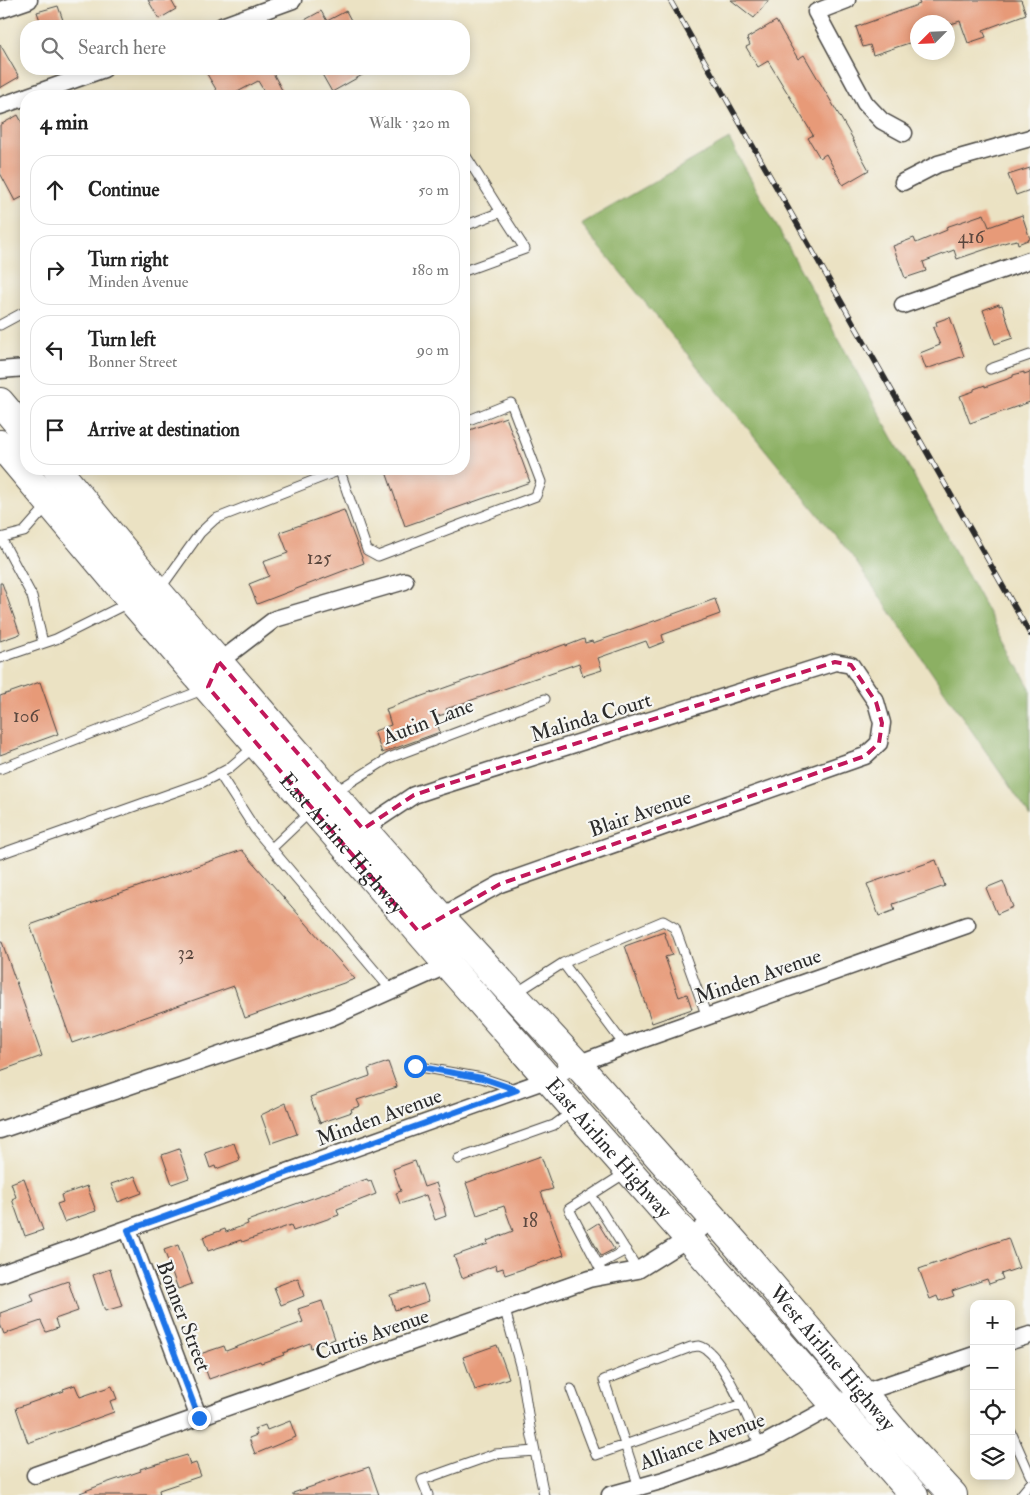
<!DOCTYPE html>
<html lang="en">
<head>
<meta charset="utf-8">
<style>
  :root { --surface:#fff; --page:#f2f2f2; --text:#222; --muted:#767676; --line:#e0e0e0 }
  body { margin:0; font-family:"IM FELL Double Pica",serif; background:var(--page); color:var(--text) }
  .controls { position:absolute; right:15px; bottom:15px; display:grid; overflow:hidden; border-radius:10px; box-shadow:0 2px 12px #0003 }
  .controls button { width:45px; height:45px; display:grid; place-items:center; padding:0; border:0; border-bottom:1px solid var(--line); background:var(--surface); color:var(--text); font:25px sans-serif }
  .compass { position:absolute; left:910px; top:15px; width:45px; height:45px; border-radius:50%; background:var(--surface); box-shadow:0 2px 12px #0003; rotate:246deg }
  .stop { position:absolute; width:15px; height:15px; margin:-11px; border:4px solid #1a73e8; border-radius:50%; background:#fff }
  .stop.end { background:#1a73e8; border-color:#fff; box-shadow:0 1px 5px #0008 }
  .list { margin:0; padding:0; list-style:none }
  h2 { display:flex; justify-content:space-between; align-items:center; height:65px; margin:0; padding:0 20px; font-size:21px }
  h2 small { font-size:16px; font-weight:400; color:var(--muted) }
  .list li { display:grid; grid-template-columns:32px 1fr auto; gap:15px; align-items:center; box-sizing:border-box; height:70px; margin:0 10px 10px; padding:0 10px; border:1px solid var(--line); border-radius:20px }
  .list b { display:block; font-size:19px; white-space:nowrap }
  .list p { margin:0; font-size:16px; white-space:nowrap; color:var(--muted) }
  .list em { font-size:16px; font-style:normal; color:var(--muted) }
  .icon { flex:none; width:28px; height:28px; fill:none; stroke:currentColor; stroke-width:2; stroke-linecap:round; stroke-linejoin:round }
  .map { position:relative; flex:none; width:1030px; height:1495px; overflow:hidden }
  .search { position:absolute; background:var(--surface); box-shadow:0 2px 12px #0003; left:20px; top:20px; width:450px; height:55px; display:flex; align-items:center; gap:12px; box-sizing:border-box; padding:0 18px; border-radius:20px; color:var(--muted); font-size:19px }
  .panel { position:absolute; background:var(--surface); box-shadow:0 2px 12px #0003; left:20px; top:90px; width:450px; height:385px; border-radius:20px }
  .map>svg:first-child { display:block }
  .forest { fill:#8cb064; stroke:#5c6e48 }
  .building { fill:#e79a78 }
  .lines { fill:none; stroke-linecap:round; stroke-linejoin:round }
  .service-casing { stroke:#484642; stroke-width:11 }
  .minor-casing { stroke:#484642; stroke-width:19 }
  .trunk-casing { stroke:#484642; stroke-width:30 }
  .service { stroke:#fff; stroke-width:9 }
  .minor { stroke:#fff; stroke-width:16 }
  .trunk { stroke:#fff; stroke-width:28 }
  .rail-casing { stroke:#2b2b2b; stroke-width:5.5 }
  .rail { stroke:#f6f6f2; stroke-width:4; stroke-dasharray:11; stroke-linecap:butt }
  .route { stroke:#1a73e8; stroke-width:6 }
  .marked { fill:none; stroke:#c2185b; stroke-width:4; stroke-dasharray:10 6; stroke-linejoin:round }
  .labels { text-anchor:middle; stroke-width:4.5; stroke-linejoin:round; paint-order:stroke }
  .number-label { font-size:19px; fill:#5a473e }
  .street-label { font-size:21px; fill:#2b2b2b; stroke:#f6f6f2 }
</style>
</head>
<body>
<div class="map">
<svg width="1030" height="1495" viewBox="0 0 1030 1495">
  <rect width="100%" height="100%" fill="#f6f6f2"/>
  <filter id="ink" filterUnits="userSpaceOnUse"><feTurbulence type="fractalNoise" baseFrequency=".02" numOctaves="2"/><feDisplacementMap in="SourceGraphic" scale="10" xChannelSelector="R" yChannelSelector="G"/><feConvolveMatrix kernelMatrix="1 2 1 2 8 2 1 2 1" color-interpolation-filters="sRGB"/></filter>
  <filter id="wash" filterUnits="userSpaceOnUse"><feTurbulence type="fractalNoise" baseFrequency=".0096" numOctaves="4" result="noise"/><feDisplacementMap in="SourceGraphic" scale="20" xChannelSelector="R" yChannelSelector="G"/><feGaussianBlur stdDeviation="1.12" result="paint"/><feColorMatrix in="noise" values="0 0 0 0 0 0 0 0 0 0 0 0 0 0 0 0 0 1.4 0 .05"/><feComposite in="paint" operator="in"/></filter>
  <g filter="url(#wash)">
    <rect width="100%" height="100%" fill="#ebe2c3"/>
    <!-- forest -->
    <path class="forest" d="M729 139 1030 688V816L852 556 581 224Z"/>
    <g id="blocks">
      <!-- building -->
      <path class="building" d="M148 0H171L176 9 159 19Z
        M731 0H769L754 18Z
        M918 0H1021L1026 14 983 30 986 37 968 43 960 21 948 25V22H918V40L873 55 870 45 863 47 856 27 920 4Z
        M58 6 65 26H42L37 12Z
        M321 11 327 21 346 11 354 26H294Z
        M776 21 798 59 804 55 853 139H852L869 170 843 185 826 154 820 158 808 138 813 135 768 61 758 67 746 47 750 45 747 38Z
        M0 44 19 77 0 88Z
        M204 69H282L273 73 283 92 275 96H267L258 81 230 96H220Z
        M319 69H373L332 92Z
        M18 115 26 130V195L15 201 0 173V125Z
        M1030 168V190L1016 195 1008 175Z
        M984 214 989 227 1022 215 1030 239 1018 244 1017 240 1007 242 957 259 954 250 923 262 926 271 905 278 893 246 914 238 916 243 947 230 946 227Z
        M999 304V306L1002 305 1013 338 995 344 983 310Z
        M950 317 964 356 926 369 920 353 940 345 933 328 937 326 936 322Z
        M1024 372V374L1030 372V402L970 423 960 396 974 391V389L985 385V387L1013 377V375Z
        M506 417 530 482 405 526 385 469H464V432Z
        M344 510 364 563 257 604 249 584 269 576 263 562 288 553 280 532Z
        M0 583H2L20 634 0 641Z
        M715 599 720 614 662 635 664 642 649 648 646 641 598 658 602 670 583 676 579 663 446 709 448 713 435 717 440 732 382 753 374 731 391 725 386 709 566 644V646L584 639 585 643 592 641 593 643Z
        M40 682 58 734 0 755V696Z
        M242 850 355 979 245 1018 234 986 72 1043 30 925Z
        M936 860 945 886 893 904 895 910 879 916 867 884Z
        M1003 881 1013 907 997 914 986 888Z
        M664 932 672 955 665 957 679 997 687 994 692 1009 652 1023 625 946Z
        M0 942H2L42 1056 0 1071Z
        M388 1062 397 1087 357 1100 360 1106 351 1109 352 1112 320 1123 310 1097 370 1076 368 1069Z
        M286 1103 297 1134 271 1143 261 1115Z
        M234 1143 240 1160 216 1169 215 1166 210 1168 205 1153Z
        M179 1149 189 1178 172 1184 162 1155Z
        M541 1156 553 1189 541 1192 564 1255 505 1275 503 1268 497 1270 496 1265 462 1278 454 1256 488 1244 487 1241 513 1231 504 1206 477 1215 466 1183Z
        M415 1161 424 1187 436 1183 445 1208H444L446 1216 435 1220 426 1195 400 1204 396 1193 401 1191 393 1169Z
        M135 1176 142 1193 118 1202 111 1184Z
        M24 1178 43 1230 25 1236 12 1199 16 1197 11 1183Z
        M367 1179 368 1182 371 1181 376 1194 337 1209 339 1215 293 1231 291 1225 242 1242 241 1240 208 1251 203 1237 225 1229 226 1232 248 1224 247 1221Z
        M87 1186 96 1211 64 1222 57 1204 63 1202 61 1195Z
        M598 1223 614 1249 601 1256 587 1230Z
        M1008 1238 1019 1268 1001 1274 1003 1279 989 1284 987 1279 952 1291 954 1296 939 1301 937 1296 930 1299 919 1269Z
        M178 1245 192 1284 178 1289 164 1250Z
        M110 1269 122 1306 105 1311 93 1275Z
        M298 1278 304 1296 281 1305 274 1287Z
        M68 1281 78 1311 55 1319 58 1328 46 1332 41 1321 4 1334 0 1324V1313L34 1301 31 1294Z
        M423 1284 429 1301 408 1308 407 1306 395 1310 390 1295Z
        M322 1301 335 1339 311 1348 310 1343 283 1353 284 1355 261 1363 260 1361 209 1379 200 1354 224 1346 226 1351 303 1322 298 1309Z
        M497 1345 509 1378 475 1390 463 1357Z
        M75 1385 80 1397 112 1386 117 1399 110 1401 114 1412 28 1443 16 1408 64 1391 63 1389Z
        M290 1421 296 1437 255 1454 249 1438 257 1435 254 1429 265 1425 267 1430Z
        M187 1455 190 1465 196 1463 201 1476 159 1490 160 1495H81L80 1493 103 1484 141 1471 140 1469Z
        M369 1467 379 1495H293V1493Z"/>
    </g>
  </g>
  <g filter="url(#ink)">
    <use href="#blocks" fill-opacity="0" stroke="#484642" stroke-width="1"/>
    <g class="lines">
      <!-- service casing -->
      <g class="service-casing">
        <path id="service" d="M464 153 501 212 464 226
          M464 271 525 249 501 212
          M0 325 26 311
          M990 369 1030 355
          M340 471 367 550 378 556 536 496 541 482 511 403 464 422
          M0 538 24 532 47 506
          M1 538 32 596 43 643
          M160 589 200 533 215 519 343 469
          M0 658 56 639 128 603
          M0 769 205 689
          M219 773 255 829 392 991
          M335 792 389 758 545 699
          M272 848 312 810
          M0 854 203 782 228 769 255 746
          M563 963 625 1046
          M516 993 563 963 663 921 675 928 707 1017
          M415 1066 482 1078 515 1089
          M458 1159 554 1125 573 1111
          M591 1195 638 1270
          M598 1265 626 1250
          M604 1276 569 1209 627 1172
          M505 1310 521 1369 530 1427 544 1495
          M571 1389 596 1455 742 1404
          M1011 1432 1030 1475
          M639 1487 604 1380 691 1347C694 1347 697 1346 699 1346 722 1350 751 1426 760 1446
          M428 1495 422 1480 495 1454 535 1451
          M1021 1495 1030 1484"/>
      </g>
      <!-- minor casing -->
      <g class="minor-casing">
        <path id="minor" d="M847 0 816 12 865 103 882 121 904 133
          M0 10 29 0
          M222 26 293 0
          M28 96 104 69
          M0 106 26 97
          M903 182 938 164 1030 138
          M903 305 1030 260
          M0 370 26 368
          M215 670 219 662 275 619 405 581
          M363 829 414 795 438 787 835 662 851 665 876 702 882 723 879 743 865 756 500 884 433 921
          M0 1130 332 1017 448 965
          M128 1230 199 1418
          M0 1274 549 1079 577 1064 638 1041 967 925
          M1011 1341 1030 1335
          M35 1475 589 1279 638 1270 689 1238 714 1219
          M610 1495 664 1480 760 1446 835 1405 862 1393 974 1355"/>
      </g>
      <!-- trunk casing -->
      <g class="trunk-casing">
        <g id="trunk">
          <path d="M0 402 26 433"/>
          <path id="s1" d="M0 444 132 601 448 965 914 1495"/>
          <path id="s2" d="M57 469 158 592 363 829 440 916 577 1064 749 1259 901 1439 953 1495"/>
        </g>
      </g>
      <!-- service -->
      <use href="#service" class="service"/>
      <!-- minor -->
      <use href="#minor" class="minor"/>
      <!-- trunk -->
      <use href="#trunk" class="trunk"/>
      <!-- rail casing -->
      <g class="rail-casing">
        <path id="rail" d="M670 0 1030 634"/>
      </g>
      <!-- rail -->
      <use href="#rail" class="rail"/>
    </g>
  </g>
  <g class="lines" filter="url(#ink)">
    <!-- route -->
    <path class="route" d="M199 1418 128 1230 517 1090 482 1078 415 1066"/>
  </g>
  <!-- marked area -->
  <path class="marked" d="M219 662 363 829 414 795 438 787 835 662 851 665 876 702 882 723 879 743 865 756 500 884 418 931 208 687Z"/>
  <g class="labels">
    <!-- number labels -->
    <g class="number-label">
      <text x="971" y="243">416</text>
      <text x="319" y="564">125</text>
      <text x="26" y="722">106</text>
      <text x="186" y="959">32</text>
      <text x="530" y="1227">18</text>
    </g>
    <!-- street labels -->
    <g class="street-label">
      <text transform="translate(591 717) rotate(-17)" y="7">Malinda Court</text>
      <text transform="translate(428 721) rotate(-21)" y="7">Autin Lane</text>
      <text transform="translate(640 813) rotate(-19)" y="7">Blair Avenue</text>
      <text dy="7" stroke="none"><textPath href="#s1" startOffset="526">East Airline Highway</textPath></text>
      <text transform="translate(758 976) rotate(-19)" y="7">Minden Avenue</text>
      <text transform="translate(379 1117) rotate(-20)" y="7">Minden Avenue</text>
      <text dy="7" stroke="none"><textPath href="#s1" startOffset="931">East Airline Highway</textPath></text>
      <text transform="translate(184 1316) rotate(69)" y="7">Bonner Street</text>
      <text transform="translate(372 1334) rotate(-19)" y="7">Curtis Avenue</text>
      <text dy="7" stroke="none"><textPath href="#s2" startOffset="1180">West Airline Highway</textPath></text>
      <text transform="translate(702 1441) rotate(-20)" y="7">Alliance Avenue</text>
    </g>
  </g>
</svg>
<div class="controls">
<button>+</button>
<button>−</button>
<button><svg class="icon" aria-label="locate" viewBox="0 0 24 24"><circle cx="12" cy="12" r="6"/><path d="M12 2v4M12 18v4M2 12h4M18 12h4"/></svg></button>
<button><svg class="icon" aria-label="layers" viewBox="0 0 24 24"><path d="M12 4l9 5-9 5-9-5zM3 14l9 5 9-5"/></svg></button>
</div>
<svg class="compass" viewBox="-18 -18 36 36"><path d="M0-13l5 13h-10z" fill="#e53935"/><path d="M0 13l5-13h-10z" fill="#767676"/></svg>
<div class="stop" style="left:415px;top:1066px"></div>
<div class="stop end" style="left:199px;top:1418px"></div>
<div class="search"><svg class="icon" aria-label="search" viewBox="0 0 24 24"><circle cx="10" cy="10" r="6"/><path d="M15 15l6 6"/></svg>Search here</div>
<section class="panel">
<h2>4 min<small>Walk · 320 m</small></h2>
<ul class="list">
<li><svg class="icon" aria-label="ahead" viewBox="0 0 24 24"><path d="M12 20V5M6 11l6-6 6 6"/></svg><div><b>Continue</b></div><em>50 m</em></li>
<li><svg class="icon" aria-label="right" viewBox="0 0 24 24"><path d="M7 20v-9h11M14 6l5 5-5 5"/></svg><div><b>Turn right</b><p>Minden Avenue</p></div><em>180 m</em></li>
<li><svg class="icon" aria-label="left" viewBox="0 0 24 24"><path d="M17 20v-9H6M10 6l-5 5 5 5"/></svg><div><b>Turn left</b><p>Bonner Street</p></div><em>90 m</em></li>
<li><svg class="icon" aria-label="arrive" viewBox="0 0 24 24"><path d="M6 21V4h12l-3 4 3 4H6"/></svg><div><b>Arrive at destination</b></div></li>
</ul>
</section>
</div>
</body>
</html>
